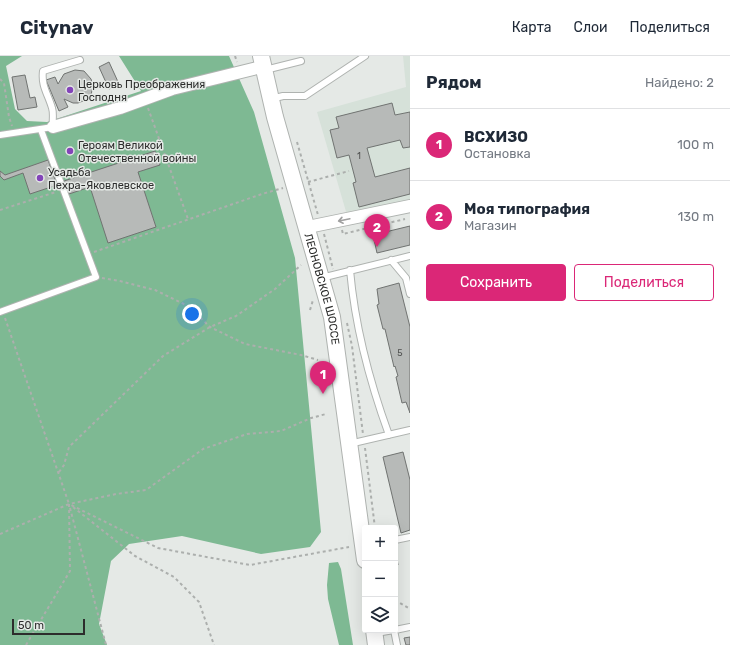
<!DOCTYPE html>
<html lang="ru">
<head>
<meta charset="utf-8">
<style>
  :root { --surface:#fff; --page:#f2f2f3; --text:#1f2937; --muted:#747a83; --line:#e0e1e3; --accent:#db2777 }
  body { margin:0; font-family:Rubik,sans-serif; background:var(--page); color:var(--text) }
  .controls { position:absolute; right:12px; bottom:12px; display:grid; overflow:hidden; border-radius:4px; box-shadow:0 4px 16px #0002 }
  .controls button { width:36px; height:36px; display:grid; place-items:center; padding:0; border:0; border-bottom:1px solid var(--line); background:var(--surface); color:var(--text); font:20px sans-serif }
  .scale { position:absolute; left:12px; bottom:10px; width:73px; box-sizing:border-box; padding-left:4px; border:2px solid #2c2d2c; border-top:0; font-size:11px; line-height:14px; white-space:nowrap; color:#2c2d2c; -webkit-text-stroke:3px #e5e9e6; paint-order:stroke }
  .you { position:absolute; left:192px; top:258px; width:14px; height:14px; margin:-10px; border:3px solid #fff; border-radius:50%; background:#1a73e8; box-shadow:0 0 0 6px #1a73e833 }
  .badge { display:grid; place-items:center; width:26px; height:26px; border-radius:50%; background:var(--accent); color:#fff; font-size:13px; font-weight:700 }
  .pin { position:absolute; translate:-50% -33px; filter:drop-shadow(0 1px 2px #0008) }
  .pin::after { content:''; position:absolute; top:21px; width:14px; height:12px; background:inherit; clip-path:polygon(0 0,100% 0,50% 100%) }
  .list { margin:0; padding:0; list-style:none }
  h2 { display:flex; justify-content:space-between; align-items:center; height:52px; margin:0; padding:0 16px; font-size:17px }
  h2 small { font-size:13px; font-weight:400; color:var(--muted) }
  .list li { display:grid; grid-template-columns:26px 1fr auto; gap:12px; align-items:center; box-sizing:border-box; height:72px; padding:0 16px; border-top:1px solid var(--line) }
  .list b { display:block; font-size:15px; white-space:nowrap }
  .list p { margin:0; font-size:13px; white-space:nowrap; color:var(--muted) }
  .list em { font-size:13px; font-style:normal; color:var(--muted) }
  .actions { display:flex; gap:8px; padding:12px 16px }
  .actions a { flex:1; padding:9px 0; border:1px solid var(--accent); border-radius:4px; text-align:center; font-size:14px; color:var(--accent) }
  .actions .main { background:var(--accent); color:#fff }
  .icon { flex:none; width:22px; height:22px; fill:none; stroke:currentColor; stroke-width:2; stroke-linecap:round; stroke-linejoin:round }
  .map { position:relative; flex:none; width:410px; height:589px; overflow:hidden }
  header { display:flex; align-items:center; gap:24px; box-sizing:border-box; height:56px; padding:0 20px; background:var(--surface); border-bottom:1px solid var(--line) }
  header strong { font-size:19px }
  nav { display:flex; gap:22px; margin-inline-start:auto; font-size:14px }
  main { display:flex }
  aside { flex:1; background:var(--surface) }
  .map>svg:first-child { display:block }
  .built { fill:#d6e1d9 }
  .forest { fill:#7eb993 }
  .building { fill:#b7bab8; stroke:#707371 }
  .lines { fill:none; stroke-linecap:round; stroke-linejoin:round }
  .service-casing { stroke:#afb3b0; stroke-width:8 }
  .minor-casing { stroke:#afb3b0; stroke-width:14 }
  .secondary-casing { stroke:#afb3b0; stroke-width:18 }
  .path { stroke:#acafad; stroke-width:2; stroke-dasharray:3 3; stroke-linecap:butt }
  .service { stroke:#fff; stroke-width:6 }
  .minor { stroke:#fff; stroke-width:12 }
  .secondary { stroke:#fff; stroke-width:16 }
  .oneway { stroke:#a0a0a0 }
  .poi-dot { fill:#8344b9; stroke:#e5e9e6; stroke-width:1.5 }
  .labels { text-anchor:middle; stroke-width:3; stroke-linejoin:round; paint-order:stroke }
  .number-label { font-size:9px; fill:#4f504f }
  .poi-label { font-size:11px; fill:#2c2d2c; stroke:#e5e9e6; text-anchor:start }
  .street-label { font-size:11px; fill:#2c2d2c; stroke:#e5e9e6 }
</style>
</head>
<body>
<header>
<strong>Citynav</strong>
<nav><a>Карта</a><a>Слои</a><a>Поделиться</a></nav>
</header>
<main>
<div class="map">
<svg width="410" height="589" viewBox="0 0 410 589">
  <rect width="100%" height="100%" fill="#e5e9e6"/>
  <!-- built -->
  <path class="built" d="M403 0H410V146L347 159 317 56 406 31Z"/>
  <!-- forest -->
  <path class="forest" d="M0 0H22L6 10 15 53 27 65 47 66 141 35 119 0H229L254 56 295 202 321 476 310 491 261 498 182 480 129 488 111 505 99 568 107 589H0Z
    M338 506 341 513 353 589H339L328 543 327 529 329 507Z"/>
  <!-- building -->
  <path class="building" d="M109 6 119 28 109 33 99 11Z
    M75 14 84 15 91 23 93 30 91 39 88 43 78 47H73L64 43 68 51 59 55 46 24 55 21 58 28 64 18Z
    M25 19 30 42 35 41 37 51 18 54 12 21Z
    M392 47 395 59 410 56V91L403 92 400 84 367 92 375 121 410 112V138L359 151 353 127 356 126 349 99 337 102 330 74 339 72 336 61Z
    M155 95 160 109 138 116 156 171 108 187 90 131 69 138 64 125Z
    M48 104 57 129 30 138 23 117 4 124 0 120V115L5 119Z
    M410 170V189L377 197 373 179Z
    M399 227 410 271V357L406 346 402 347 396 321 398 320 395 310 394 311 385 273H383L377 249 379 248 377 233Z
    M403 396 410 424V474L401 477 383 401Z
    M395 497H396L398 509H395Z
    M410 581V589H406L404 582Z"/>
  <g class="lines">
    <!-- service casing -->
    <g class="service-casing">
      <path id="service" d="M265 14 301 5
        M271 43 283 40H305L365 0
        M0 79 53 71C52 65 54 58 52 52 48 38 41 30 43 15L80 4
        M391 204 406 222 410 238
        M350 214C355 270 370 327 389 379
        M321 222 410 200
        M0 256 96 221 41 74
        M349 388 410 374
        M395 484 410 481
        M394 574 397 589
        M395 574 410 571
        M376 577 394 574"/>
    </g>
    <!-- minor casing -->
    <g class="minor-casing">
      <path id="minor" d="M53 71 120 52 172 33 257 12
        M308 171 410 150"/>
    </g>
    <!-- secondary casing -->
    <g class="secondary-casing">
      <g id="secondary">
        <path id="s1" d="M261 0 275 61 332 261 365 504"/>
        <path d="M374 574 376 589"/>
      </g>
    </g>
    <!-- path -->
    <path class="path" d="M235 0 237 6
      M0 23 4 27 9 61 12 70
      M148 52 188 163
      M297 86 318 159
      M308 126 349 115
      M0 154 56 136
      M342 174 343 178 405 163
      M324 178 333 213
      M94 196 262 138 283 132
      M102 222 120 225 155 234 188 250 210 271 245 288 301 299 318 304
      M310 254 313 244
      M5 262 69 448
      M347 267 352 290 363 378
      M365 392 375 472
      M59 416 64 409 69 391 163 300 210 271 236 260 275 233 301 209
      M73 451 135 500 174 521 199 546 214 589
      M70 452 106 589
      M0 478 69 448 158 492 250 509 349 491
      M395 544 410 553
      M26 589 70 515 69 448 116 438 146 434 203 393 247 378 281 375 311 362 326 358"/>
    <!-- service -->
    <use href="#service" class="service"/>
    <!-- minor -->
    <use href="#minor" class="minor"/>
    <!-- secondary -->
    <use href="#secondary" class="secondary"/>
  </g>
  <!-- one-way arrows -->
  <defs><path id="oneway-shaft" d="M-6 0H5M1.5-3L5.5 0L1.5 3" fill="none" stroke-width="1.6" stroke-linecap="round" stroke-linejoin="round"/></defs>
  <use class="oneway" href="#oneway-shaft" transform="translate(344 164) rotate(168)"/>
  <!-- markers -->
  <g class="poi-dot">
    <circle cx="70" cy="34" r="4"/>
    <circle cx="70" cy="95" r="4"/>
    <circle cx="40" cy="122" r="4"/>
  </g>
  <g class="labels">
    <!-- number labels -->
    <g class="number-label">
      <text x="359" y="103">1</text>
      <text x="400" y="300">5</text>
    </g>
    <!-- poi labels -->
    <g class="poi-label">
      <text x="78" y="32">Церковь Преображения<tspan x="78" dy="13">Господня</tspan></text>
      <text x="78" y="93">Героям Великой<tspan x="78" dy="13">Отечественной войны</tspan></text>
      <text x="48" y="120">Усадьба<tspan x="48" dy="13">Пехра-Яковлевское</tspan></text>
    </g>
    <!-- street labels -->
    <g class="street-label">
      <text dy="4" stroke="none"><textPath href="#s1" startOffset="241">ЛЕОНОВСКОЕ ШОССЕ</textPath></text>
    </g>
  </g>
</svg>
<div class="controls">
<button>+</button>
<button>−</button>
<button><svg class="icon" aria-label="layers" viewBox="0 0 24 24"><path d="M12 4l9 5-9 5-9-5zM3 14l9 5 9-5"/></svg></button>
</div>
<div class="scale">50 m</div>
<div class="you"></div>
<div class="pin badge" style="left:323px;top:338px">1</div>
<div class="pin badge" style="left:377px;top:191px">2</div>
</div>
<aside>
<h2>Рядом<small>Найдено: 2</small></h2>
<ul class="list">
<li><span class="badge">1</span><div><b>ВСХИЗО</b><p>Остановка</p></div><em>100 m</em></li>
<li><span class="badge">2</span><div><b>Моя типография</b><p>Магазин</p></div><em>130 m</em></li>
</ul>
<div class="actions"><a class="main">Сохранить</a><a>Поделиться</a></div>
</aside>
</main>
</body>
</html>
